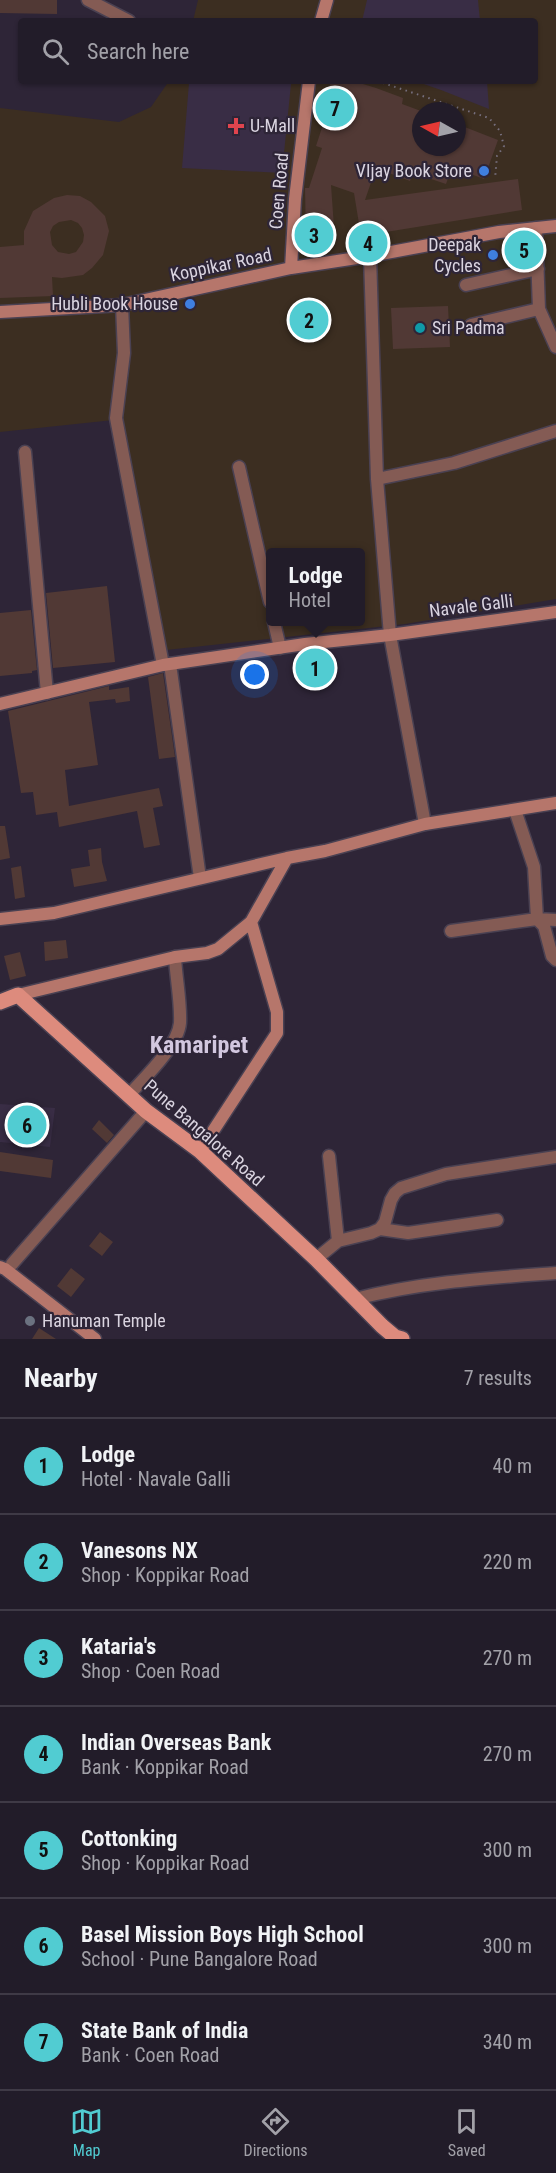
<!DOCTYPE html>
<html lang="en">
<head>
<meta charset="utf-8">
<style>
  :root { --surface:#221c29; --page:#2e2935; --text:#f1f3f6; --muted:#a2a1a8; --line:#3f3a46; --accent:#51ccd2 }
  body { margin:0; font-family:"Roboto Condensed",sans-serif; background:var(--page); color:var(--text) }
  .compass { position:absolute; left:412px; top:102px; width:54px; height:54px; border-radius:50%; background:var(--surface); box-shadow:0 2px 4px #0004; rotate:278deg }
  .you { position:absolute; left:255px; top:675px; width:21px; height:21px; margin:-15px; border:4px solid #fff; border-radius:50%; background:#1a73e8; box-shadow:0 0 0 9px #1a73e833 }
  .badge { display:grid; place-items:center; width:39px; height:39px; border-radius:50%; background:var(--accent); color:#111; font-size:20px; font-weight:700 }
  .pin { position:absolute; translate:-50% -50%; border:3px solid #fff; box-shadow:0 2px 6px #0006 }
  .popup { position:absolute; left:266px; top:548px; width:99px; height:78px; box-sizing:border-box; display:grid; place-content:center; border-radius:6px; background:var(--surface); filter:drop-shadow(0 2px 4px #0005); font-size:20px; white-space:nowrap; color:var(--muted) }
  .popup b { font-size:22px; color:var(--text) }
  .popup::after { content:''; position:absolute; left:50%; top:100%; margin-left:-12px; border:12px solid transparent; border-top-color:var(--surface) }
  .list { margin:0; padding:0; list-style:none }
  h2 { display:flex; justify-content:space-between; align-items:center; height:78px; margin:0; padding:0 24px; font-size:26px }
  h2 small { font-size:20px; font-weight:400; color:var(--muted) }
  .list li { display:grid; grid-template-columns:39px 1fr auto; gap:18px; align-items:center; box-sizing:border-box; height:96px; padding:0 24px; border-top:2px solid var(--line) }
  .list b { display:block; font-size:22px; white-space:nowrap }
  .list p { margin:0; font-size:20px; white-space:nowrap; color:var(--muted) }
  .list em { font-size:20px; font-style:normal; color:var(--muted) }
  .icon { flex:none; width:33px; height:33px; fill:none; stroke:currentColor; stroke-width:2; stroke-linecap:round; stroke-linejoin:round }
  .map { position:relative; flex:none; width:556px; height:1339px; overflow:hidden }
  .search { position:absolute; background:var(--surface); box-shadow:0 2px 4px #0004; left:18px; right:18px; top:18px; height:66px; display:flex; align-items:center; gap:15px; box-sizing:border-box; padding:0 21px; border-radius:6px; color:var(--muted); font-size:22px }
  .sheet { height:750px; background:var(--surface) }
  nav { display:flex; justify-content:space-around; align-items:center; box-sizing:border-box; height:84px; border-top:2px solid var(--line); background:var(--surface); font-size:16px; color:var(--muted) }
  nav a { display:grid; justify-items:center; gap:3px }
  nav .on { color:var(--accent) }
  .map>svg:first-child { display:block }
  .commercial { fill:#3c2e21; fill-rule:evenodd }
  .built { fill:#392d45 }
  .building { fill:#513935; fill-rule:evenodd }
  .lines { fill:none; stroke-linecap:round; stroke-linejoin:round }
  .street-casing { stroke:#4a4152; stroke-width:15 }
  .secondary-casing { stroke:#4a4152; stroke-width:15 }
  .primary-casing { stroke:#4a4152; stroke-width:18 }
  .path { stroke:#787180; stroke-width:2; stroke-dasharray:1.5 4.5; stroke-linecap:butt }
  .street { stroke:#845b54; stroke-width:12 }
  .secondary { stroke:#b6766b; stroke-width:12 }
  .primary { stroke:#dd8b7d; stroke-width:15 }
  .health-dot { fill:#e0444e; stroke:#2e2537; stroke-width:2 }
  .shop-dot { fill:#3f7fe0; stroke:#2e2537; stroke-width:2 }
  .culture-dot { fill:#0f9aa8; stroke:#2e2537; stroke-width:2 }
  .worship-dot { fill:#6b7280; stroke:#2e2537; stroke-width:2 }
  .labels { text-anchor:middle; stroke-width:4.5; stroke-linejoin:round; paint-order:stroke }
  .poi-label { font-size:18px; fill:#dad4e0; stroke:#2e2537; text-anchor:start }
  .street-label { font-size:18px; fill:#dad4e0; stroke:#2e2537 }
  .district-label { font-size:24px; font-weight:bold; fill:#d2c7df; stroke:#2e2537 }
</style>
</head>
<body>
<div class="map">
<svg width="556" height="1339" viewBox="0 0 556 1339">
  <rect width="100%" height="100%" fill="#2e2537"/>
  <!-- commercial -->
  <path class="commercial" d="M198 0H556V599L405 624 166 650 123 419 0 432V108L119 122 151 107 169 81H535V21H193ZM421 111H457V147H421ZM270 552H360V622H270Z"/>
  <!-- built -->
  <path class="built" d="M367 0H478L480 21H362Z
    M191 81H282L291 84 282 173 182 168 189 83Z
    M415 81H487L489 109 441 90Z
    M0 1104 55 1108 50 1147 0 1142Z"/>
  <!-- building -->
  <path class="building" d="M0 0H57V14L0 13Z
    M331 81H353L376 88 403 98 402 104 421 111V147H457V124L498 140 484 179 452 167 446 184 413 173 410 181 376 168 365 200 518 179 522 210 361 236 354 193 331 185 335 241H310L306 237 305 188H309L322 148 316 146 332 97 327 95Z
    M67 195 80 196 91 202 105 216 109 231 103 255 92 268 83 275 62 278 52 277 53 296 0 298V247L24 245V231L33 211 54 198ZM71 220 78 223 82 228 84 235 83 242 76 252 69 254 58 252 52 245 50 232 53 226 59 222Z
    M448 306 450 347 393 349 391 308Z
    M107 586 115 662 53 668 46 593Z
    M31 610 37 670 32 671V673L0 676V613Z
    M163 673 175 757 159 759 148 677Z
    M109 686V690L129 687 130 701 116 703 115 699 89 702 98 765 65 770 69 806 159 788 163 806 153 808 160 845 144 848 137 811 59 827 57 812 36 815 33 792 21 793 8 711Z
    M0 826H5L10 858 0 860Z
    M101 848 102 862 107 881 74 887 71 869 90 866 88 850Z
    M21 866 25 897 15 899 11 868Z
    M66 940 68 958 45 961 44 942Z
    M20 952 26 976 10 980 4 956Z
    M99 1120 114 1135 107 1143 92 1129Z
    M0 1152 53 1160 51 1178 0 1171Z
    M100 1232 113 1242 102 1256 89 1246Z
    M71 1268 85 1279 71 1297 57 1286Z
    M39 1328 56 1339H32Z"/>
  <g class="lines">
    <!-- street casing -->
    <g class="street-casing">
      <path id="street" d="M88 0 129 21
        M536 228 539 309 556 347
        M370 256 377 479 390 635 425 824
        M466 285 538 269
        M122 305 124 353 116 418 163 665
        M471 325 539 309
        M25 452 47 693
        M239 467 270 602
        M377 479 454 463 556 431
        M274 622 280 648
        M170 664 200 878
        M515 810 534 867 537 919 544 926 552 956 556 960
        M451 931 537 919 556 920
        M129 1095C145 1077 178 1046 180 1023 181 1002 176 978 175 957
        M329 1156 338 1241
        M380 1229 408 1233 497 1220
        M316 1259 338 1241 371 1233 380 1229 385 1222 391 1200 395 1193 401 1188 446 1174 556 1157
        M12 1264 146 1111
        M355 1299C421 1282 488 1278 556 1273"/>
    </g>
    <!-- secondary casing -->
    <g class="secondary-casing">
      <path id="secondary" d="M321 21 327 0
        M291 268 295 199 309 81
        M0 312 122 305 291 268 370 256 499 232 556 226
        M0 704 163 665 305 644 390 635 556 612
        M0 919 54 913 287 858
        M18 995 175 957 207 953 218 949 251 922 287 858 325 851 425 824 556 803
        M200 1151 277 1033V1012L251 922
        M0 1267 5 1269 95 1339"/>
    </g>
    <!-- primary casing -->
    <g class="primary-casing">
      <path id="primary" d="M0 1002 18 995 146 1111 200 1151 316 1259 382 1326 395 1337 402 1339"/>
    </g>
    <!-- path -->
    <path class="path" d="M377 81 489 118 500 131 504 146 497 156 495 179"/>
    <!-- street -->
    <use href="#street" class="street"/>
    <!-- secondary -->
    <use href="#secondary" class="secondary"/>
    <!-- primary -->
    <use href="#primary" class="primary"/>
  </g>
  <!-- markers -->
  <path class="health-dot" d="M233 117h6v6h6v6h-6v6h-6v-6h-6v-6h6z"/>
  <g class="shop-dot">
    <circle cx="484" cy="171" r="6"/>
    <circle cx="493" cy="255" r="6"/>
    <circle cx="190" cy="304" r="6"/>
  </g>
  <circle class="culture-dot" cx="420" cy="328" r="6"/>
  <circle class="worship-dot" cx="30" cy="1321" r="6"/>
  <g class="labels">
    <!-- poi labels -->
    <g class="poi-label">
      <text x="250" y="132">U-Mall</text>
      <text x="472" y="177" text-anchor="end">VIjay Book Store</text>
      <text x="481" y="251" text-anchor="end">Deepak<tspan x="481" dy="21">Cycles</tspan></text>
      <text x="178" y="310" text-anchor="end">Hubli Book House</text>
      <text x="432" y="334">Sri Padma</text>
      <text x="42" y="1327">Hanuman Temple</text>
    </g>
    <!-- street labels -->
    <g class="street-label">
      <text transform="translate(279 191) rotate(-85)" y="6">Coen Road</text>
      <text transform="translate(221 265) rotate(-12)" y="6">Koppikar Road</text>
      <text transform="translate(471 606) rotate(-7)" y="6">Navale Galli</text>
      <text transform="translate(204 1133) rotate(41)" y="6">Pune Bangalore Road</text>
    </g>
    <!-- district labels -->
    <g class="district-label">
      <text x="199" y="1053">Kamaripet</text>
    </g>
  </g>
</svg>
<svg class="compass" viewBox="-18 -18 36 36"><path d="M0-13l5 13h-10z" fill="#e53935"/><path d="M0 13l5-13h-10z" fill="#a2a1a8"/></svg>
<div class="you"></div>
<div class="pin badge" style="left:315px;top:668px">1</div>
<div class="popup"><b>Lodge</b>Hotel</div>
<div class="pin badge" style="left:309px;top:320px">2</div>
<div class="pin badge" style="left:314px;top:235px">3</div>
<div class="pin badge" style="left:368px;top:243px">4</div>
<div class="pin badge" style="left:524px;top:250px">5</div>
<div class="pin badge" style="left:27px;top:1125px">6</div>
<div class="pin badge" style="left:335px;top:108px">7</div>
<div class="search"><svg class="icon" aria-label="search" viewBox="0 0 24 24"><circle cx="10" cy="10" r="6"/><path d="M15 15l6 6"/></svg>Search here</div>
</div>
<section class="sheet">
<h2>Nearby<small>7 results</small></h2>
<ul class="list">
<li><span class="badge">1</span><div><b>Lodge</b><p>Hotel · Navale Galli</p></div><em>40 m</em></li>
<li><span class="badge">2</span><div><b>Vanesons NX</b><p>Shop · Koppikar Road</p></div><em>220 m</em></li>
<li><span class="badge">3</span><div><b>Kataria's</b><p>Shop · Coen Road</p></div><em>270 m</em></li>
<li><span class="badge">4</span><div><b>Indian Overseas Bank</b><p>Bank · Koppikar Road</p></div><em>270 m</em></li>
<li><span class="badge">5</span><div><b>Cottonking</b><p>Shop · Koppikar Road</p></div><em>300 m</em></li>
<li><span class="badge">6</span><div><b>Basel Mission Boys High School</b><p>School · Pune Bangalore Road</p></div><em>300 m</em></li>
<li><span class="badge">7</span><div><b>State Bank of India</b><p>Bank · Coen Road</p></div><em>340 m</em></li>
</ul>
</section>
<nav>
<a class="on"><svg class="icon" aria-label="map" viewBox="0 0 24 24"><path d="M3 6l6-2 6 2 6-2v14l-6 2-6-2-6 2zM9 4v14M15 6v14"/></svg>Map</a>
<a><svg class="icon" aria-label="directions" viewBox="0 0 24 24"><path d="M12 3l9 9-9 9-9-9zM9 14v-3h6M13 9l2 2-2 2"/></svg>Directions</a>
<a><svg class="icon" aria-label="saved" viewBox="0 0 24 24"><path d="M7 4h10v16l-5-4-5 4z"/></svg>Saved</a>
</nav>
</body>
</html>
